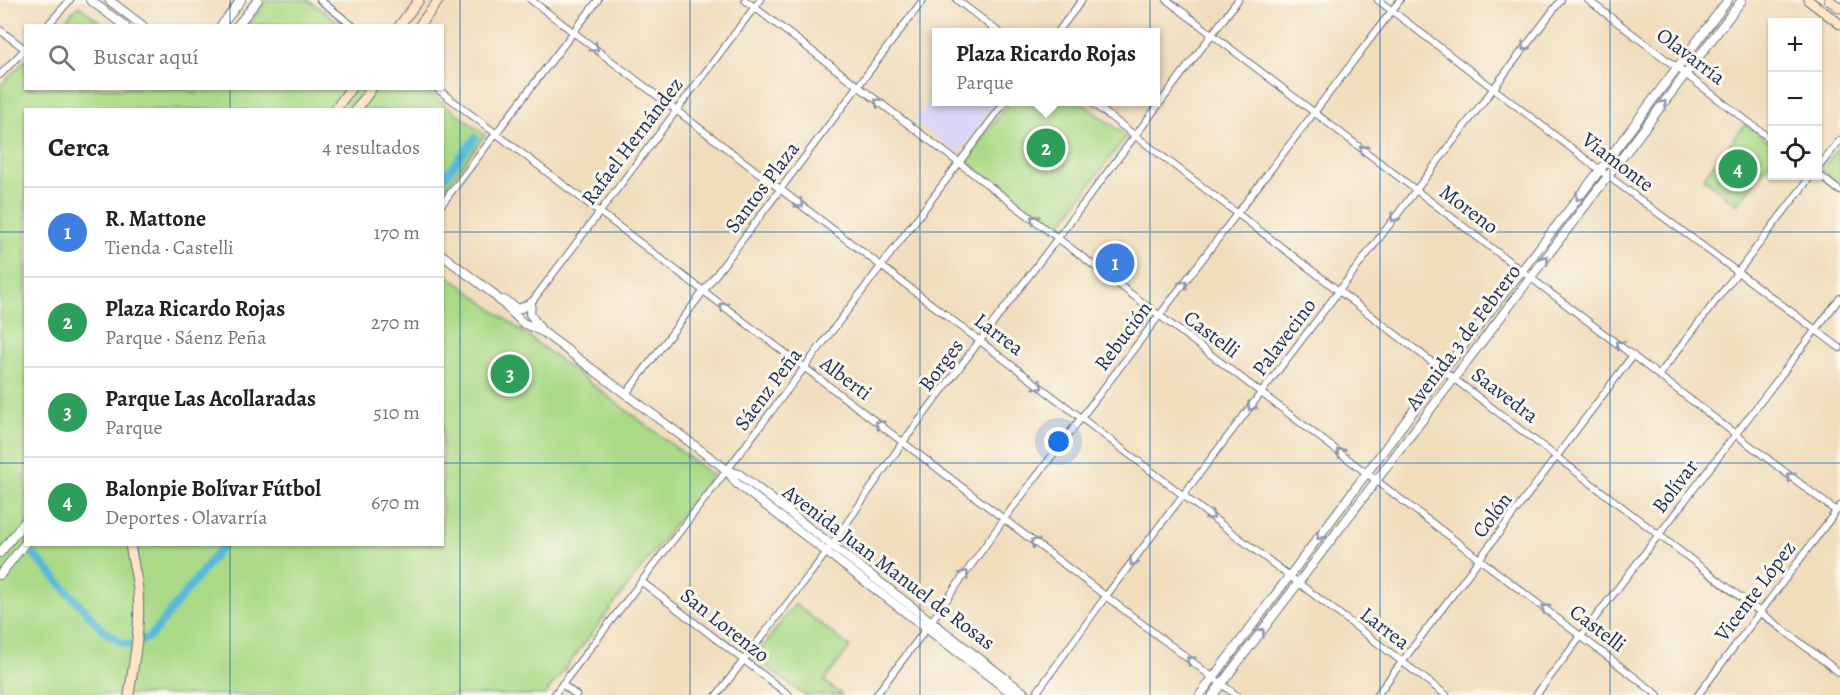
<!DOCTYPE html>
<html lang="es">
<head>
<meta charset="utf-8">
<style>
  :root { --surface:#fff; --page:#f6f6f6; --text:#222; --muted:#767676; --line:#e0e0e0; --accent:#1f6fb2 }
  body { margin:0; font-family:Alegreya,serif; background:var(--page); color:var(--text) }
  .controls { position:absolute; right:18px; top:18px; display:grid; overflow:hidden; border-radius:0px; box-shadow:0 2px 4px #0004 }
  .controls button { width:54px; height:54px; display:grid; place-items:center; padding:0; border:0; border-bottom:2px solid var(--line); background:var(--surface); color:var(--text); font:30px sans-serif }
  .you { position:absolute; left:1059px; top:442px; width:21px; height:21px; margin:-15px; border:4px solid #fff; border-radius:50%; background:#1a73e8; box-shadow:0 0 0 9px #1a73e833 }
  .badge { display:grid; place-items:center; width:39px; height:39px; border-radius:50%; background:var(--accent); color:#fff; font-size:20px; font-weight:700 }
  .pin { position:absolute; translate:-50% -50%; border:3px solid #fff; box-shadow:0 2px 6px #0006 }
  .popup { position:absolute; left:932px; top:28px; width:228px; height:78px; box-sizing:border-box; display:grid; place-content:center; border-radius:0px; background:var(--surface); filter:drop-shadow(0 2px 4px #0005); font-size:20px; white-space:nowrap; color:var(--muted) }
  .popup b { font-size:22px; color:var(--text) }
  .popup::after { content:''; position:absolute; left:50%; top:100%; margin-left:-12px; border:12px solid transparent; border-top-color:var(--surface) }
  .list { margin:0; padding:0; list-style:none }
  h2 { display:flex; justify-content:space-between; align-items:center; height:78px; margin:0; padding:0 24px; font-size:26px }
  h2 small { font-size:20px; font-weight:400; color:var(--muted) }
  .list li { display:grid; grid-template-columns:39px 1fr auto; gap:18px; align-items:center; box-sizing:border-box; height:90px; padding:0 24px; border-top:2px solid var(--line) }
  .list b { display:block; font-size:22px; white-space:nowrap }
  .list p { margin:0; font-size:20px; white-space:nowrap; color:var(--muted) }
  .list em { font-size:20px; font-style:normal; color:var(--muted) }
  .icon { flex:none; width:33px; height:33px; fill:none; stroke:currentColor; stroke-width:2; stroke-linecap:round; stroke-linejoin:round }
  .map { position:relative; flex:none; width:1840px; height:695px; overflow:hidden }
  .search { position:absolute; background:var(--surface); box-shadow:0 2px 4px #0004; left:24px; top:24px; width:420px; height:66px; display:flex; align-items:center; gap:15px; box-sizing:border-box; padding:0 21px; border-radius:0px; color:var(--muted); font-size:22px }
  .panel { position:absolute; background:var(--surface); box-shadow:0 2px 4px #0004; left:24px; top:108px; width:420px; height:438px; border-radius:0px }
  .map>svg:first-child { display:block }
  .built { fill:#d9d6f7 }
  .green { fill:#aada87; stroke:#628472; stroke-width:1.5 }
  .lines { fill:none; stroke-linecap:round; stroke-linejoin:round }
  .canal { stroke:#59bad7; stroke-width:8 }
  .minor-casing { stroke:#666c7f; stroke-width:8 }
  .tertiary-casing { stroke:#666c7f; stroke-width:10 }
  .secondary-casing { stroke:#666c7f; stroke-width:11 }
  .minor { stroke:#fff; stroke-width:6 }
  .tertiary { stroke:#fff; stroke-width:8 }
  .secondary { stroke:#ffe4c6; stroke-width:9 }
  .oneway { stroke:#8d97ae }
  .grid { fill:none; stroke:#1f6fb2; stroke-width:1.5; stroke-opacity:0.55 }
  .labels { text-anchor:middle; stroke-width:6; stroke-linejoin:round; paint-order:stroke }
  .street-label { font-size:21px; fill:#1b2f5e; stroke:#fbf7ec }
</style>
</head>
<body>
<div class="map">
<svg width="1840" height="695" viewBox="0 0 1840 695">
  <rect width="100%" height="100%" fill="#fbf7ec"/>
  <filter id="ink" filterUnits="userSpaceOnUse"><feTurbulence type="fractalNoise" baseFrequency=".0167" numOctaves="2"/><feDisplacementMap in="SourceGraphic" scale="12" xChannelSelector="R" yChannelSelector="G"/><feConvolveMatrix kernelMatrix="1 2 1 2 8 2 1 2 1" color-interpolation-filters="sRGB"/></filter>
  <filter id="wash" filterUnits="userSpaceOnUse"><feTurbulence type="fractalNoise" baseFrequency=".008" numOctaves="4" result="noise"/><feDisplacementMap in="SourceGraphic" scale="24" xChannelSelector="R" yChannelSelector="G"/><feGaussianBlur stdDeviation="1.35" result="paint"/><feColorMatrix in="noise" values="0 0 0 0 0 0 0 0 0 0 0 0 0 0 0 0 0 1.4 0 .05"/><feComposite in="paint" operator="in"/></filter>
  <g filter="url(#wash)">
    <rect width="100%" height="100%" fill="#f1ddbc"/>
    <!-- built -->
    <path class="built" d="M936 92V102H997L959 153 915 121Z"/>
    <!-- green -->
    <path class="green" d="M267 0H308L342 25H248Z
      M79 6 104 25H60Z
      M25 60 26 88H188L195 94 200 88 424 89 485 135 443 191 442 110H26V544H442L443 272 712 475 545 695H0V86Z
      M1010 102H1080L1126 136 1056 231 965 160Z
      M1745 124 1772 144V159L1737 205 1703 178Z
      M1840 146V184L1821 170Z
      M795 604 850 647 824 681 842 695H804L755 657Z"/>
    <g class="lines">
      <!-- canal -->
      <path class="canal" d="M442 180 475 138
        M34 555 103 630 124 644 133 645 151 636 224 544"/>
    </g>
  </g>
  <g filter="url(#ink)">
    <g class="lines">
      <!-- minor casing -->
      <g class="minor-casing">
        <path id="minor" d="M320 0 353 26
          M531 0 1446 695
          M745 0 1658 695
          M957 0 1000 33
          M1167 0 1836 511
          M1378 0 1600 170 1840 348
          M1588 0 1772 140
          M47 26 70 0
          M0 30 25 49 0 75
          M1057 33 1082 0
          M436 88 1236 695
          M1091 102 1840 673
          M1818 168 1840 140
          M1818 174 1840 191
          M442 204 598 0
          M531 303 760 0
          M1659 375 1811 176
          M626 394 923 0
          M642 582 789 695
          M562 684 576 695
          M554 695 727 470 1005 102
          M717 695 826 553 903 442 1238 0
          M876 695 926 629 1004 519 1400 0
          M1035 695 1106 596 1561 0
          M1377 695 1633 355
          M1536 695 1840 298
          M1698 695 1840 506"/>
      </g>
      <!-- tertiary casing -->
      <g class="tertiary-casing">
        <path id="tertiary" d="M90 0 125 26
          M109 0 143 26
          M221 26 241 0
          M237 26 258 0
          M442 255 491 292 523 323 543 332 727 470 739 474 1027 695
          M504 300 519 309 531 303
          M531 303 530 314 540 328
          M727 470 736 483 1014 695
          M0 553 26 520
          M0 575 26 542
          M1200 695 1444 370 1600 170 1728 0
          M1213 695 1742 0"/>
      </g>
      <!-- secondary casing -->
      <g class="secondary-casing">
        <path id="secondary" d="M1808 0 1840 24
          M1829 0 1840 8
          M399 26 419 0
          M419 26 439 0
          M335 110 351 88
          M356 110 372 88
          M129 695C134 661 141 626 138 591 137 576 132 560 130 544"/>
      </g>
      <!-- minor -->
      <use href="#minor" class="minor"/>
      <!-- tertiary -->
      <use href="#tertiary" class="tertiary"/>
      <!-- secondary -->
      <use href="#secondary" class="secondary"/>
    </g>
    <!-- one-way arrows -->
    <defs><path id="oneway-chevron" d="M-2-3.5L2.5 0L-2 3.5" fill="none" stroke-width="1.6" stroke-linecap="round" stroke-linejoin="round" transform="scale(1.5)"/></defs>
    <g class="oneway">
      <use href="#oneway-chevron" transform="translate(1525 47) rotate(127)"/>
      <use href="#oneway-chevron" transform="translate(595 48) rotate(37)"/>
      <use href="#oneway-chevron" transform="translate(878 102) rotate(-143)"/>
      <use href="#oneway-chevron" transform="translate(1663 104) rotate(-52)"/>
      <use href="#oneway-chevron" transform="translate(1363 149) rotate(-143)"/>
      <use href="#oneway-chevron" transform="translate(1579 197) rotate(128)"/>
      <use href="#oneway-chevron" transform="translate(800 204) rotate(37)"/>
      <use href="#oneway-chevron" transform="translate(1394 218) rotate(127)"/>
      <use href="#oneway-chevron" transform="translate(1034 219) rotate(-143)"/>
      <use href="#oneway-chevron" transform="translate(1545 259) rotate(-53)"/>
      <use href="#oneway-chevron" transform="translate(1184 284) rotate(-53)"/>
      <use href="#oneway-chevron" transform="translate(723 306) rotate(-143)"/>
      <use href="#oneway-chevron" transform="translate(1619 344) rotate(-142)"/>
      <use href="#oneway-chevron" transform="translate(1039 386) rotate(37)"/>
      <use href="#oneway-chevron" transform="translate(1251 407) rotate(127)"/>
      <use href="#oneway-chevron" transform="translate(879 424) rotate(-143)"/>
      <use href="#oneway-chevron" transform="translate(1340 452) rotate(-143)"/>
      <use href="#oneway-chevron" transform="translate(1790 476) rotate(-142)"/>
      <use href="#oneway-chevron" transform="translate(1211 516) rotate(37)"/>
      <use href="#oneway-chevron" transform="translate(1320 536) rotate(127)"/>
      <use href="#oneway-chevron" transform="translate(1034 542) rotate(-143)"/>
      <use href="#oneway-chevron" transform="translate(1133 562) rotate(127)"/>
      <use href="#oneway-chevron" transform="translate(965 574) rotate(-54)"/>
      <use href="#oneway-chevron" transform="translate(1545 608) rotate(-143)"/>
      <use href="#oneway-chevron" transform="translate(1261 632) rotate(-53)"/>
      <use href="#oneway-chevron" transform="translate(1190 660) rotate(-143)"/>
    </g>
  </g>
  <!-- grid -->
  <path class="grid" d="M230 0V26M460 0V695M690 0V695M920 0V695M1150 0V695M1380 0V695M1610 0V695M230 88V110M0 232H26M442 232H1840M0 463H26M442 463H1840M230 544V695"/>
  <g class="labels">
    <!-- street labels -->
    <g class="street-label">
      <text transform="translate(1691 56) rotate(37)" y="7">Olavarría</text>
      <text transform="translate(632 141) rotate(-53)" y="7">Rafael Hernández</text>
      <text transform="translate(1618 162) rotate(37)" y="7">Viamonte</text>
      <text transform="translate(762 187) rotate(-53)" y="7">Santos Plaza</text>
      <text transform="translate(1469 209) rotate(37)" y="7">Moreno</text>
      <text transform="translate(999 334) rotate(37)" y="7">Larrea</text>
      <text transform="translate(1212 334) rotate(37)" y="7">Castelli</text>
      <text transform="translate(1123 336) rotate(-53)" y="7">Rebución</text>
      <text transform="translate(1284 337) rotate(-53)" y="7">Palavecino</text>
      <text transform="translate(1463 337) rotate(-53)" y="7">Avenida 3 de Febrero</text>
      <text transform="translate(941 365) rotate(-53)" y="7">Borges</text>
      <text transform="translate(846 378) rotate(37)" y="7">Alberti</text>
      <text transform="translate(768 389) rotate(-53)" y="7">Sáenz Peña</text>
      <text transform="translate(1505 395) rotate(37)" y="7">Saavedra</text>
      <text transform="translate(1675 486) rotate(-53)" y="7">Bolívar</text>
      <text transform="translate(1492 515) rotate(-53)" y="7">Colón</text>
      <text transform="translate(889 567) rotate(37)" y="7">Avenida Juan Manuel de Rosas</text>
      <text transform="translate(1755 591) rotate(-53)" y="7">Vicente López</text>
      <text transform="translate(725 625) rotate(38)" y="7">San Lorenzo</text>
      <text transform="translate(1385 628) rotate(37)" y="7">Larrea</text>
      <text transform="translate(1598 628) rotate(37)" y="7">Castelli</text>
    </g>
  </g>
</svg>
<div class="controls">
<button>+</button>
<button>−</button>
<button><svg class="icon" aria-label="locate" viewBox="0 0 24 24"><circle cx="12" cy="12" r="6"/><path d="M12 2v4M12 18v4M2 12h4M18 12h4"/></svg></button>
</div>
<div class="you"></div>
<div class="pin badge" style="left:1115px;top:263px;background:#3f7fe0">1</div>
<div class="pin badge" style="left:1046px;top:148px;background:#2e9e5b">2</div>
<div class="popup"><b>Plaza Ricardo Rojas</b>Parque</div>
<div class="pin badge" style="left:510px;top:374px;background:#2e9e5b">3</div>
<div class="pin badge" style="left:1738px;top:169px;background:#2e9e5b">4</div>
<div class="search"><svg class="icon" aria-label="search" viewBox="0 0 24 24"><circle cx="10" cy="10" r="6"/><path d="M15 15l6 6"/></svg>Buscar aquí</div>
<section class="panel">
<h2>Cerca<small>4 resultados</small></h2>
<ul class="list">
<li><span class="badge" style="background:#3f7fe0">1</span><div><b>R. Mattone</b><p>Tienda · Castelli</p></div><em>170 m</em></li>
<li><span class="badge" style="background:#2e9e5b">2</span><div><b>Plaza Ricardo Rojas</b><p>Parque · Sáenz Peña</p></div><em>270 m</em></li>
<li><span class="badge" style="background:#2e9e5b">3</span><div><b>Parque Las Acollaradas</b><p>Parque</p></div><em>510 m</em></li>
<li><span class="badge" style="background:#2e9e5b">4</span><div><b>Balonpie Bolívar Fútbol</b><p>Deportes · Olavarría</p></div><em>670 m</em></li>
</ul>
</section>
</div>
</body>
</html>
